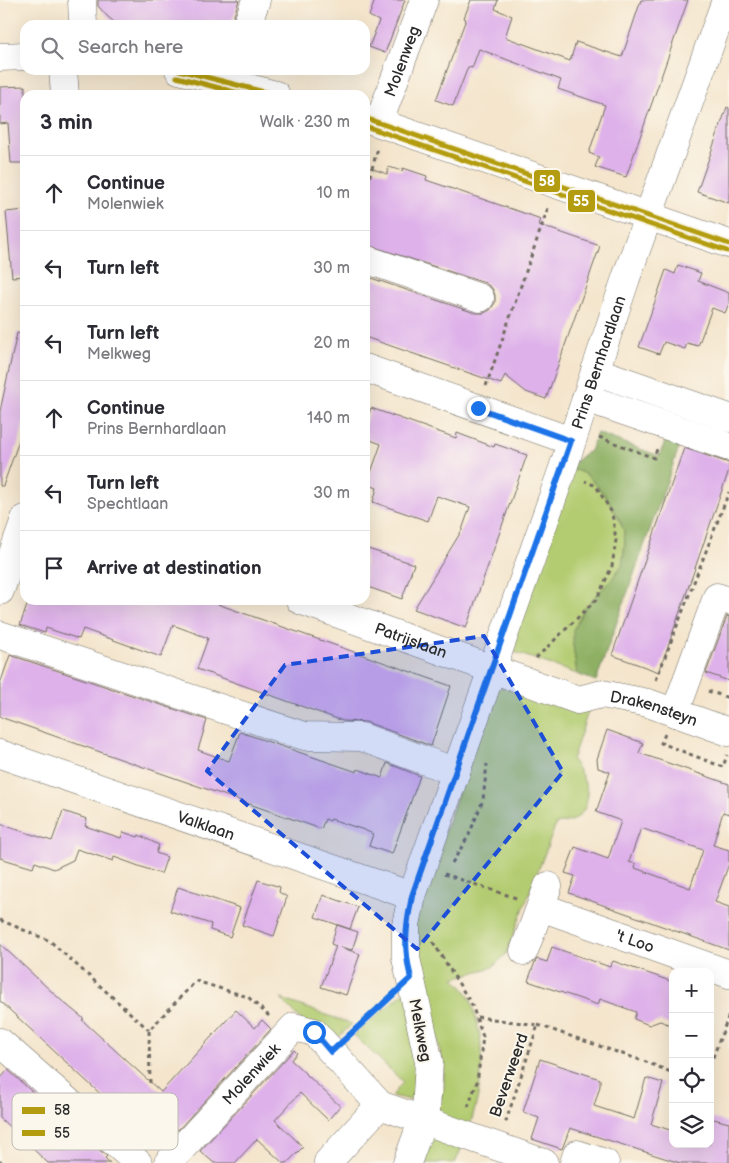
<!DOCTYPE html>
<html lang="en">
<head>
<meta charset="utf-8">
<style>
  :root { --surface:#fff; --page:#f2f2f3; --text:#2b2b33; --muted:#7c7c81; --line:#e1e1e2 }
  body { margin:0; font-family:"Balsamiq Sans",sans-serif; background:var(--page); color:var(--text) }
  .controls { position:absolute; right:15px; bottom:15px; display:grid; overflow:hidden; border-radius:10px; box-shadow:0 5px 20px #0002 }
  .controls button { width:45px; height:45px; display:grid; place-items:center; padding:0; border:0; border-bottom:1px solid var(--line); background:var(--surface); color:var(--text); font:25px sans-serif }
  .stop { position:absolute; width:15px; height:15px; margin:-11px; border:4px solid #1a73e8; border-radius:50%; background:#fff }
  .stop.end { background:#1a73e8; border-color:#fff; box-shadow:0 1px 5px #0008 }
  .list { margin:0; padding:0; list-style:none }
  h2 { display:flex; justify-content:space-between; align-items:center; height:65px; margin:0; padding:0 20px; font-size:21px }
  h2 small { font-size:16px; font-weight:400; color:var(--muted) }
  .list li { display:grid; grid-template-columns:32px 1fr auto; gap:15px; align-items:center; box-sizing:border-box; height:75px; padding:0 20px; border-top:1px solid var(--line) }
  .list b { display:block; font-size:19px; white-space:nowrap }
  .list p { margin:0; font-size:16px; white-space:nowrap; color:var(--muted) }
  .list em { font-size:16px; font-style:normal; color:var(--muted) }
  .icon { flex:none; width:28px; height:28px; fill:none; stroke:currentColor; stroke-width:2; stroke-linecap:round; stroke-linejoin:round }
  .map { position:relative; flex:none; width:729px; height:1163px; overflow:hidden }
  .search { position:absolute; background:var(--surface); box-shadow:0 5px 20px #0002; left:20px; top:20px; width:350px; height:55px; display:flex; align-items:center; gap:12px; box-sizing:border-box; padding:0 18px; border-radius:15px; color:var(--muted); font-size:19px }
  .panel { position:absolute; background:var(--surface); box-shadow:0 5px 20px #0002; left:20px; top:90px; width:350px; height:515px; border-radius:15px }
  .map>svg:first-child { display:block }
  .green { fill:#b3cc71; stroke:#6f7c4e }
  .forest { fill:#8eb063; stroke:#5c6e47 }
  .building { fill:#deb1ea; fill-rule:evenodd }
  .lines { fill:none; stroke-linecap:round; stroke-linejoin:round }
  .minor-casing { stroke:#716c63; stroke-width:29 }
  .path { stroke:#716c63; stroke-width:3; stroke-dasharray:4 4; stroke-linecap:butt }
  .minor { stroke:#fff; stroke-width:28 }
  .bus-1-casing { stroke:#fbf7ec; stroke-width:9 }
  .bus-2-casing { stroke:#fbf7ec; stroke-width:9 }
  .bus-1 { stroke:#b39c0f; stroke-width:5 }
  .bus-2 { stroke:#b39c0f; stroke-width:5 }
  .route { stroke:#1a73e8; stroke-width:6 }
  .marked { fill:#1d4ed8; fill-opacity:0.2; stroke:#1d4ed8; stroke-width:4; stroke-dasharray:10 6; stroke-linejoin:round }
  .labels { text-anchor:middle; stroke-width:4; stroke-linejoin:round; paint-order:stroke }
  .street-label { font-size:16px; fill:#2b2b2b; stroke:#fbf7ec }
  .key { fill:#fbf7ec; stroke:#bdbab2; stroke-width:1 }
  .key-label { font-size:14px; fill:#2b2b2b }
  .line-badge { stroke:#fbf7ec; stroke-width:2 }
  .badge-label { font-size:14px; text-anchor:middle; font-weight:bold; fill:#fff }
</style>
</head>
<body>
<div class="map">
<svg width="729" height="1163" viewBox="0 0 729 1163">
  <rect width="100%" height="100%" fill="#fbf7ec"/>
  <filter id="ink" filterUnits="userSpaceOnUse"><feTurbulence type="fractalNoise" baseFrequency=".02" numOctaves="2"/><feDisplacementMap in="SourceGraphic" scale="10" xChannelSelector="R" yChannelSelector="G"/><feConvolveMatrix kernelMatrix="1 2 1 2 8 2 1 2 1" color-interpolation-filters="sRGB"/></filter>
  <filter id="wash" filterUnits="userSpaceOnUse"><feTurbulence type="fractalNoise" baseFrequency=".0096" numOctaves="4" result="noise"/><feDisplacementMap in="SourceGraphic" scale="20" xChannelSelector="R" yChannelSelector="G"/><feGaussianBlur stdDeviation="1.12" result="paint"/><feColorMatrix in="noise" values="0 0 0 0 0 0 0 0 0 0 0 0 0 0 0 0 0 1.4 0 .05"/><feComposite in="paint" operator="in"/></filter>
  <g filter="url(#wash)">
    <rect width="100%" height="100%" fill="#f4e5cc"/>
    <!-- green -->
    <path class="green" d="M569 467 587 475 605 496 618 517 624 531 625 544 622 565 612 579 585 607 573 645 577 674 506 649Z
      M496 685 515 692 589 709 572 760C585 777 597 803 575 819 570 822 561 823 556 824L506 954 493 967 454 978C460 985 468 992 471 1000 473 1005 474 1012 476 1018 490 1068 476 1117 455 1163H419L444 1088V1069L437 1037 421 987 414 920Z
      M407 990 416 1047 415 1101 392 1096 403 1082 354 1035Z
      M281 999 352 1024 333 1042 305 1024Z"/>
    <!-- forest -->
    <path class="forest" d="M597 433 659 456 667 437 681 442 596 681 577 674 573 645V630L585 607 612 579 622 565 625 544 624 531 618 517 605 495 587 475 569 467 583 455 590 451Z"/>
    <g id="blocks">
      <!-- building -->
      <path class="building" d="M98 0H239L231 25H125L114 22 107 16 98 6Z
        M375 0H405L385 53 369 47 379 21 369 16Z
        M471 0H498L495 9 512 16 505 37 570 61 576 42 622 57 641 0H688L626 177 595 167 599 157 589 153 605 105 558 89 561 80 479 49 472 68 468 67 453 106 436 100 466 19 464 18Z
        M25 86V163H11L8 123 0 124V87Z
        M727 107 729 108V203L697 192Z
        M365 166 387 174 389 167 402 171 403 168 427 176 426 180 541 219 539 225 600 246 546 399 526 392 505 375 501 384 365 337V276L475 313H484L490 310 495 303V295L492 288 485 283 365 244Z
        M25 210V276L12 277 6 212Z
        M678 265 701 273 698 281 729 293V303L725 313 712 308 698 346 687 343 685 349 664 342 659 354 639 347 666 270 675 274Z
        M17 333 25 334V417L21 435 3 486H0V411Z
        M371 408 456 438 457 433 494 447 495 444 527 455 466 628 414 609 462 530 470 507 437 496 428 521 373 502 377 488 367 484 381 444 365 438V424Z
        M684 448 729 463V470L659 672 612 655Z
        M365 548 414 564 402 599 365 586Z
        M29 600H206L451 686 431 746 366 722 343 721 197 669 208 638 173 625 161 657 83 629 79 639 46 628 45 633 20 625Z
        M727 616H729V681L706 673Z
        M10 655 207 720 198 750 229 761 240 732 357 772 358 769 382 778 387 763 420 776 392 854 369 846 373 834 364 830 331 819 330 821 325 819 321 829 0 717V684Z
        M607 730 643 743 639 753 729 784V814L723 812 713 845 729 850V864L715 902 729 907V950L569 893 575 876 565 873 575 847 608 859 621 821 596 812 610 772 598 768 597 759ZM641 828 703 850 690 888 635 868 636 864 629 862Z
        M63 811 87 819 85 826 121 838 123 832 138 837 139 835 159 845 156 853 167 857 161 874 114 857 113 861 77 849 73 860 54 869 35 862 33 868 0 858V824L52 841Z
        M258 880 280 887 279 892 287 897 274 936 242 925Z
        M178 887 240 908 230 937 210 930 211 924 170 911Z
        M323 895 358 907 350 929 315 917Z
        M337 925 358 932 352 950 340 947 360 954 346 995 321 987 336 946 331 944Z
        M0 944 62 1001 84 1019 82 1020 161 1092 236 1010 255 1028 262 1020 271 1029 178 1130 168 1121 154 1137 138 1122 128 1133 114 1121 121 1113 0 1001Z
        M552 947 610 967 613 961 673 982V1026L660 1021 649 1025 634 1019 636 1012 600 999 598 1005 528 981 535 962 537 959 547 962Z
        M294 1050 297 1053 291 1060 340 1106 328 1120 300 1093 287 1107 275 1120 303 1147 287 1163H283L257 1139 235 1163H214L200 1151Z
        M540 1059 600 1079V1086L594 1106 634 1119 646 1078 663 1083 651 1124 673 1131V1144H710V1118L729 1123V1163H680L570 1128 562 1149 532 1139 539 1118 523 1112Z
        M8 1070 91 1145 92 1144 107 1156 105 1158 110 1163H48L0 1118V1079Z"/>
    </g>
  </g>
  <g filter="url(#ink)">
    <use href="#blocks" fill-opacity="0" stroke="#716c63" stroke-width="1"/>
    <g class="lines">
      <!-- minor casing -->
      <g class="minor-casing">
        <g id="minor">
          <path d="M82 0 83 25"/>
          <path d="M247 25 256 0"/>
          <path d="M0 57 25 56"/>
          <path d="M63 70 65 95"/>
          <path d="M179 70 276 95"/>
          <path d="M365 118 729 244"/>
          <path id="s1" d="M379 122 424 0"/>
          <path d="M365 259 480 298"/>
          <path d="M365 368 571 441"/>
          <path d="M595 371 729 418"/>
          <path d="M586 398 729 447"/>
          <path d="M0 591 25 519"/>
          <path id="s2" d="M300 600 578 700 602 694 648 703 729 732"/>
          <path d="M0 635 304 736 361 737 456 772"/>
          <path d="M675 713 717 597 729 601"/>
          <path id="s3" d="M0 754 412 896"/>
          <path id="s4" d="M541 907 729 974"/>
          <path d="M524 951 548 886"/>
          <path d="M0 1042 138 1163"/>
          <path d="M328 1162 380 1105"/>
          <path id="s5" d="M168 1163 294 1027 314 1032 380 1105 544 1163"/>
          <path id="s6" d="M407 1163 426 1111 429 1062 406 958V925L412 896 562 471 626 278 726 0"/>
          <path d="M574 1163 577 1154 605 1163"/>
        </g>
      </g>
      <!-- path -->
      <path class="path" d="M365 192 378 148
        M486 386 548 208
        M599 437 654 458 657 449
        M536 658 597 599 612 566 616 540 612 513 596 486 585 481
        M656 680 729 492
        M708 691 729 698
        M665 734 661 743 723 767 727 755
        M452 863 469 835 483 800 487 764
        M444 874 519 899
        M0 920 50 941 149 1030
        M433 942 472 1005 483 1037 477 1082 467 1110
        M477 1017 538 1025 505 1124
        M538 1025 649 1063 673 1073
        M348 1036 389 997
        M710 1065 729 1015
        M150 1083 149 1030 196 981 248 997 269 1016
        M0 1161 2 1163"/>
      <!-- minor -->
      <use href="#minor" class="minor"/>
      <!-- bus-1 casing -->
      <g class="bus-1-casing">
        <path id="bus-1" d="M179 70 276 95
          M365 118 729 244"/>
      </g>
      <!-- bus-2 casing -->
      <g class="bus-2-casing">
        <path id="bus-2" d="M177 77 246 95
          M365 126 727 251"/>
      </g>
      <!-- bus-1 -->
      <use href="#bus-1" class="bus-1"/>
      <!-- bus-2 -->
      <use href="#bus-2" class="bus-2"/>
    </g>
  </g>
  <g class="lines" filter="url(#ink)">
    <!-- route -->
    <path class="route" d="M314 1032 331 1052 411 978C403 947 406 926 412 896L571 441 478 408"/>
  </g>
  <!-- marked area -->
  <path class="marked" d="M484 636 563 772 417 949 207 771 285 665Z"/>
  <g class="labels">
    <!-- street labels -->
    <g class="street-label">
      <text dy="6" stroke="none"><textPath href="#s1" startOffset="65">Molenweg</textPath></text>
      <text dy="6" stroke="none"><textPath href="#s6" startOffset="839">Prins Bernhardlaan</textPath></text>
      <text dy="6" stroke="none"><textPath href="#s2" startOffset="118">Patrijslaan</textPath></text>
      <text dy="6" stroke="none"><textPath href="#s2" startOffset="374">Drakensteyn</textPath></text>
      <text dy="6" stroke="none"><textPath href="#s3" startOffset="218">Valklaan</textPath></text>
      <text dy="6" stroke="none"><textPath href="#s4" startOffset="100">'t Loo</textPath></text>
      <text transform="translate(421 1030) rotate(79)" y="6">Melkweg</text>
      <text dy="6" stroke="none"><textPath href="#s5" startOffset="122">Molenwiek</textPath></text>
      <text transform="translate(508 1075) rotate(-71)" y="6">Beverweerd</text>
    </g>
  </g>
  <!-- legend -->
  <rect x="12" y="1093" width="166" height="57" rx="8" class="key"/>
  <rect x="22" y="1107" width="23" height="7" fill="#b39c0f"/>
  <rect x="22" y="1130" width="23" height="6" fill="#b39c0f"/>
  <g class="key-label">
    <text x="54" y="1115">58</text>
    <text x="54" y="1138">55</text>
  </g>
  <g class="line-badge">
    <rect x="533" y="169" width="28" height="24" rx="5" fill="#b39c0f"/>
    <rect x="567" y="189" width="29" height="24" rx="5" fill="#b39c0f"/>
  </g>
  <g class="badge-label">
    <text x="547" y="186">58</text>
    <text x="581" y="206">55</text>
  </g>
</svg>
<div class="controls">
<button>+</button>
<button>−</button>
<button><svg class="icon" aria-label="locate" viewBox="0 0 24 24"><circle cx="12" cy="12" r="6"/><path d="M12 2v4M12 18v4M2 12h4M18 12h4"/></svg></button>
<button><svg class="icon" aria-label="layers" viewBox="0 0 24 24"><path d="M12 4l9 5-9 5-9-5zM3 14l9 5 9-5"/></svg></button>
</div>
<div class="stop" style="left:314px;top:1032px"></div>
<div class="stop end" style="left:478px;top:408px"></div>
<div class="search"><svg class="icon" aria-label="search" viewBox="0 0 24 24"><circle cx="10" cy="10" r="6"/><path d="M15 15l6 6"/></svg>Search here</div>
<section class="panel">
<h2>3 min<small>Walk · 230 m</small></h2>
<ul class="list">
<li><svg class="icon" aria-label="ahead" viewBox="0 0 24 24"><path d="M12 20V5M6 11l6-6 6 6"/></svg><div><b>Continue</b><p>Molenwiek</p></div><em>10 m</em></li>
<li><svg class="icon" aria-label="left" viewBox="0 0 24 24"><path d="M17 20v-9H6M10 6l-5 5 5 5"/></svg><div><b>Turn left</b></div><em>30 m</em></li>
<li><svg class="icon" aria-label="left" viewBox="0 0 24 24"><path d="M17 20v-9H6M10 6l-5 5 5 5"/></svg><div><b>Turn left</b><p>Melkweg</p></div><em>20 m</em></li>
<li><svg class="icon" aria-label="ahead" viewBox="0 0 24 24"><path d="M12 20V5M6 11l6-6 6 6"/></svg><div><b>Continue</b><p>Prins Bernhardlaan</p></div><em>140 m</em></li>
<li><svg class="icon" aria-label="left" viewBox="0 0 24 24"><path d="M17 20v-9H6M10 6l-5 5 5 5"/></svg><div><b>Turn left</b><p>Spechtlaan</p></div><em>30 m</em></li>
<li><svg class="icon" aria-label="arrive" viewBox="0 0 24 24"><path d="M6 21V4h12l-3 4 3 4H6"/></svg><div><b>Arrive at destination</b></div></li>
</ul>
</section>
</div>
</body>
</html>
